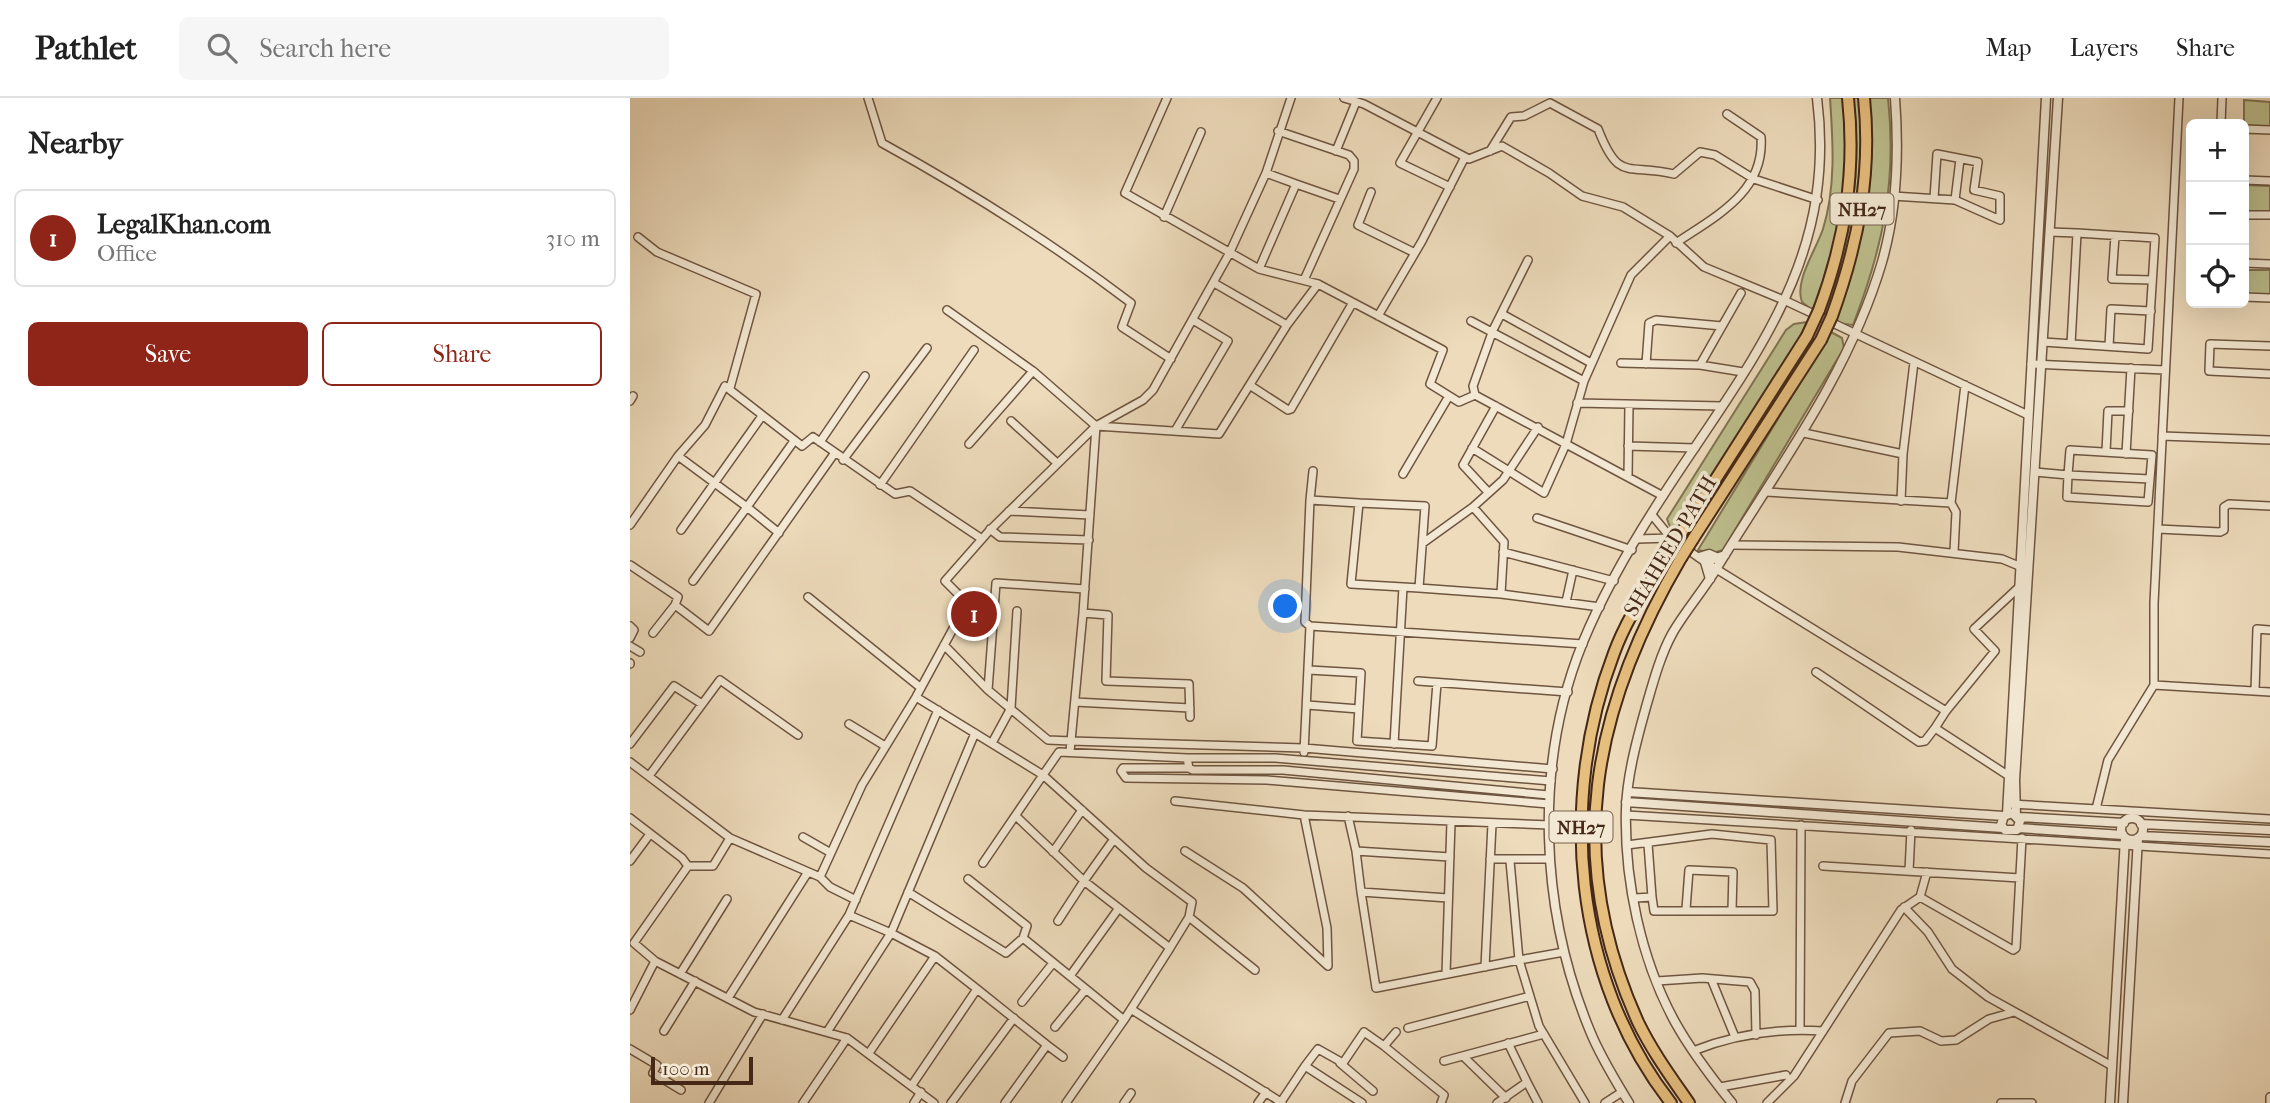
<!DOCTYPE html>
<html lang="en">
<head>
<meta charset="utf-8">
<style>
  :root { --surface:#fff; --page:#f6f6f6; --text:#222; --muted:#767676; --line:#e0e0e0; --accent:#8f2418 }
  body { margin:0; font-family:"IM FELL French Canon",serif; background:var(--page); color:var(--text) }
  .controls { position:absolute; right:21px; top:21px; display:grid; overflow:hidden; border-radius:10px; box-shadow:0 7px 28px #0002 }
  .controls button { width:63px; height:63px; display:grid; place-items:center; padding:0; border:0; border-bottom:2px solid var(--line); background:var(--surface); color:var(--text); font:35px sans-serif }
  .scale { position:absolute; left:21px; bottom:18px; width:102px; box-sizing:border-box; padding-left:7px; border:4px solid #452817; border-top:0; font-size:19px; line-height:24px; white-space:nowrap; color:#452817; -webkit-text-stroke:5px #f3e8d3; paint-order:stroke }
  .you { position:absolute; left:656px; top:509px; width:24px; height:24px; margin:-18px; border:5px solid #fff; border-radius:50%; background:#1a73e8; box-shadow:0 0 0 10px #1a73e833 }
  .badge { display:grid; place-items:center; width:46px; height:46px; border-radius:50%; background:var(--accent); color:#fff; font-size:23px; font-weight:700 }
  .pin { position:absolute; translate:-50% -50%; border:4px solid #fff; box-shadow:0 2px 7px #0006 }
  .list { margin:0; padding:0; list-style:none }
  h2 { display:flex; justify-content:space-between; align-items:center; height:91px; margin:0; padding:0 28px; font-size:30px }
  h2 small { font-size:23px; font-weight:400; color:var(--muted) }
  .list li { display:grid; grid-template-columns:46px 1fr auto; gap:21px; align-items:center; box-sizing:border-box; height:98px; margin:0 14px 14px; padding:0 14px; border:2px solid var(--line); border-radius:10px }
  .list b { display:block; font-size:26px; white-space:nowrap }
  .list p { margin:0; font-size:23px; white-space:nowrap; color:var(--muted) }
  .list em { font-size:23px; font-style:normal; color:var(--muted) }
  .actions { display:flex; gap:14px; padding:21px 28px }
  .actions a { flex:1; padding:16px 0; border:2px solid var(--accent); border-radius:10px; text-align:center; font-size:24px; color:var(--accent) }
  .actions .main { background:var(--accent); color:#fff }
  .icon { flex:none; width:38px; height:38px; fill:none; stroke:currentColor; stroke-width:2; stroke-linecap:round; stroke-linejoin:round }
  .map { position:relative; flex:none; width:1640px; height:1005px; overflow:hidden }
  header { display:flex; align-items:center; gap:42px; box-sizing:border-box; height:98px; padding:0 35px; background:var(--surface); border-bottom:2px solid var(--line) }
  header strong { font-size:33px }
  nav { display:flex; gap:38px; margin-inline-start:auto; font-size:24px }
  .search { width:490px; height:63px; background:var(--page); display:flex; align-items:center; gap:18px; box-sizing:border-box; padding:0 24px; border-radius:10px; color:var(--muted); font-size:26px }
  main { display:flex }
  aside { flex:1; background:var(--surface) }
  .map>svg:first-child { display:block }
  .green { fill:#bdbf8d; stroke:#817452; stroke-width:2 }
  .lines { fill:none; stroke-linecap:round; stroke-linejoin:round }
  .minor-casing { stroke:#6f5540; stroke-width:10 }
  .tertiary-casing { stroke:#6f5540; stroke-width:11 }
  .trunk-casing { stroke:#452817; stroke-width:14 }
  .minor { stroke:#f3e8d3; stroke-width:7 }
  .tertiary { stroke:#f3e8d3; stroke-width:8 }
  .trunk { stroke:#e6be7e; stroke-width:10 }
  .trunk-bridge-casing { stroke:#452817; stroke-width:14; stroke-linecap:butt }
  .trunk-bridge { stroke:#e6be7e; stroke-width:10 }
  .labels { text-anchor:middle; stroke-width:7; stroke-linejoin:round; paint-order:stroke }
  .shield { fill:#f3e8d3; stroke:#79624f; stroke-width:2 }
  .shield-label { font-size:19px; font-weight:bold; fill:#452817 }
  .street-label { font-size:21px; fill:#452817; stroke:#f3e8d3 }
</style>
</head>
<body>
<header>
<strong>Pathlet</strong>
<div class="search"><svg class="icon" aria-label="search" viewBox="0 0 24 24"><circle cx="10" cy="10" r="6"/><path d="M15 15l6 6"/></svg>Search here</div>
<nav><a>Map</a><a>Layers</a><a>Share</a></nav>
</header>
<main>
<aside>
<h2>Nearby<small></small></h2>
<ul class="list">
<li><span class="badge">1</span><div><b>LegalKhan.com</b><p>Office</p></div><em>310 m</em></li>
</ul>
<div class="actions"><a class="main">Save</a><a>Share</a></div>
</aside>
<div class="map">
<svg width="1640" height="1005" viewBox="0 0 1640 1005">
  <rect width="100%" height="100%" fill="#eddbbb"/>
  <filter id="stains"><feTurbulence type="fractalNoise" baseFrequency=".00286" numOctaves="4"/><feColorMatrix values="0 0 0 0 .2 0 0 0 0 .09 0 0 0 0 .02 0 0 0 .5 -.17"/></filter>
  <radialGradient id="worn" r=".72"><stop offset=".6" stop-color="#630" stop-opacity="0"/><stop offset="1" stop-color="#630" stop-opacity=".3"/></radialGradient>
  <!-- green -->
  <path class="green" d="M1200 0H1213C1221 71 1213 148 1182 212L1172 204C1164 183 1186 152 1193 131 1206 89 1203 44 1200 0Z
    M1223 0H1231V85L1219 153 1198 216 1193 215C1220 148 1233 72 1223 0Z
    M1238 0H1258C1267 84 1253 149 1223 227L1205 225C1232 147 1249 84 1238 0Z
    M1614 2 1640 4V31L1614 30Z
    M1614 87 1640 88V117L1614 116Z
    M1614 172H1640V198L1614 197Z
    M1177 224 1169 241 1048 436 1041 431 1037 421 1156 232 1164 226Z
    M1201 234 1212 240 1214 250 1093 452 1083 455 1068 452Z"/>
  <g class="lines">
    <!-- minor casing -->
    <g class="minor-casing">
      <path id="minor" d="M238 0 252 45C339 93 422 145 501 205L492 229 541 261
        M537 0 495 95 629 171 688 186
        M714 0 734 6 839 61 872 48 919 75 952 98 993 109 1040 138
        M807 0 770 65 820 89
        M1591 26 1592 0
        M1614 31 1640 32
        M648 33 719 57 724 63V71L674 182
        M706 53 726 4
        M860 53 881 19 894 18 920 5 968 31C989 85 997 65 1044 76L1070 54 1085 57 1124 81 1188 102
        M636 75 666 86
        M1614 82 1640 83
        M741 94 728 127 785 155
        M1263 98 1325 102 1370 122V98L1344 92 1348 64 1307 56 1304 100
        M1325 102 1330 61
        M1614 117H1640
        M534 119 571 34
        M1420 134 1447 135
        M1485 138 1482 181 1522 182
        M8 139 27 154 126 196 100 290
        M1046 145C1086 118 1135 94 1131 39L1097 16
        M1614 165 1640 166
        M629 171 666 86 709 101
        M584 185 657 227
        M1614 199 1640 200
        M317 212 403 273 466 328
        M872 216 961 265
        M748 218 792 143 835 59
        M841 223 954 283
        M1413 244 1518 251 1525 140 1447 135 1441 246
        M1479 248 1481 211 1521 213
        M1640 248 1580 246 1579 273 1640 276
        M991 265 1070 267 1113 274
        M1016 266 1019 225 1026 222 1092 228
        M1401 266 1535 272
        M1070 267 1111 195
        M621 288 658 312 661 311 722 206
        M845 297 843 288 863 232 898 162
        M0 303 3 298
        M947 305 1092 308
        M381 323 427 365
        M545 333 598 243 563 222
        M1174 335 1273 356
        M1532 338 1640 342
        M190 344 235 278
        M339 346 403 273
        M998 348 1065 350
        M1476 354 1478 313H1499
        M1496 356 1501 270
        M48 358 117 409 63 483
        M213 362 297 250
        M683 373 680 402 729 405 721 486 773 489 764 646
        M1405 374 1438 377 1437 399 1518 404 1522 357 1440 352 1438 377 1520 381
        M773 376 819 298
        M998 379 999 307
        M250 387 344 252
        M858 394 833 367 866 308
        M1136 394 1321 405
        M1033 398 936 346 954 283 1001 177 1040 138 1074 169 1156 203 1398 317
        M1271 403 1273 356 1284 264
        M729 405 795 408 789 490 773 489
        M843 409 874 444 871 496
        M379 413 460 417
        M1022 417 1041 440 1075 464 1316 613 1305 630 1382 680
        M907 420 1002 452
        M0 427 48 358 75 327 95 288 172 348 183 339 265 396 280 393 352 441
        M360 431 370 439 459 442
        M1528 431 1590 434 1594 432V409L1599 406 1640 408
        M51 432 132 318
        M149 435 117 409 164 343
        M1007 441 1041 440
        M793 445 843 409 873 382 908 329
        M1101 447 1268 449 1372 461 1389 468
        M873 454 984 483
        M1324 454 1326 414 1321 405 1335 287
        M0 467 48 499 45 507 79 533 204 356
        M789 490 871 496 970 509
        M178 499 291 590
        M936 504 943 472
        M453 515 478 517 476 583 559 586 560 619
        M0 528 4 532 0 540
        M680 528 953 546
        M23 535 45 507
        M314 547 358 592 418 642 441 643 453 515 466 328 513 302 523 292 599 156 636 75 661 0
        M0 548 10 554
        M0 566V565
        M679 572 731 575 727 643 802 648 807 585
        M1186 574 1289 644 1295 643 1305 630
        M788 583 938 594
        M1524 587 1640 594
        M358 592 366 485 455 491
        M1625 593 1627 531 1640 532
        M286 599 413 677 429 654 557 660
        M445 604 560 610
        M677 607 729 611
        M1316 613 1365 553 1344 531 1388 490
        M219 626 255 648
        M362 645 381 610 387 513
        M0 646 44 588 72 606
        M440 654 441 643 674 650 923 671
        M674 654 680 528 675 524 680 402
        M0 664 100 740
        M559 670H493L491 673 496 680 637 682 919 706
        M19 678 90 582 168 637
        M919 697 653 672H563L559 670 557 660H645L921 683
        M545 703 674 717 920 727
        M1381 706 1640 721
        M1466 711 1478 662 1524 587V505L1549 0
        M996 717 1640 756
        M718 718 726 753 731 794 818 800
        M387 719 454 783 484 741
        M0 720 52 760 58 768
        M173 739 201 755
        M1018 746 1022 799
        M997 747 1082 736 1141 742 1143 813H1024L1022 799 1005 800
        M555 753 613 790 698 868 697 830 674 717
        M726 753 820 759
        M423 754 452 712
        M860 761H920
        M0 763 20 736
        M880 763 889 862 934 854
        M353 765 413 677 516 770 562 804 559 819 540 850
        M1193 768 1390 780
        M1279 773 1281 732
        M190 779 200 789 226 802
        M278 794 376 855 393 840 397 828 338 781
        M731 794 746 890 889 862 909 928 955 1005
        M1290 799 1383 852 1386 850 1392 740
        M1274 809 1298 834 1322 871 1358 899 1482 968
        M1056 811 1059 772 1103 774 1102 812
        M219 817 261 835 345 635
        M559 819 625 872
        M428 823 454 783 540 850 494 922
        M393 840 494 922 436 1005
        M25 863 124 914 217 940 304 1005
        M855 869 862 726
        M50 876 97 801
        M816 876 821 724
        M440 878 489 810
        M1027 883 1072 880 1120 884 1125 893 1126 937
        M1082 883 1105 939
        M98 900 178 774
        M392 904 423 865
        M501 911C551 944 602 972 652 1005
        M0 912 25 863 4 845 58 768H83L100 740 190 779 232 687 286 599 337 505 315 483 359 433 466 328 589 336 657 227 688 186 813 252 800 286 829 304 845 297 936 346 914 395 842 350
        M152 922 219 817 308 612
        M425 929 456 891
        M778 930 900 898
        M1170 932 1171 727
        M34 933 65 883
        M197 934 261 835 305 858
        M878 945 897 984
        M417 947 433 959
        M754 948 814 997 811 1005
        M0 951 27 967 23 975 51 992
        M1063 953C1104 937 1149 930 1193 933
        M239 955 305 858 347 891
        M834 959 876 1000
        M814 963 914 936
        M710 965 743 993
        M675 968 688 951 713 965 734 934 754 948 766 934
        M282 987 347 891 417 947 375 1005
        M1090 989 1156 977
        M651 1004 675 968 732 1005
        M79 1005 133 916
        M173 1005 217 940
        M284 1005 291 994
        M321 1005 384 920
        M494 1005 501 995
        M628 1005 636 994
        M867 1005 897 984 908 1005
        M975 1005 992 994
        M1137 1005 1164 978 1271 812 1290 799 1297 774
        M1215 1005 1222 983 1259 935 1290 933 1311 943 1326 942 1359 921 1384 914
        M1371 1005H1402
        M1640 1005V999"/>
    </g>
    <!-- tertiary casing -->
    <g class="tertiary-casing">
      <path id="tertiary" d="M1069 459 1079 456 1088 460
        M1080 481 1075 464 1095 457
        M998 694 1374 718 1382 715 1390 723 1387 732H1375L1371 727 1374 718
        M996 704 1373 730
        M1377 716 1416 0
        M1386 717 1385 682 1428 0
        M1389 719 1494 725
        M1491 731a11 11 0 1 1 22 0a11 11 0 1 1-22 0Z
        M1511 726 1640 732
        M1388 730 1493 737
        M1511 738 1640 744
        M999 1005C985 982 970 958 960 933 910 812 903 667 953 544 974 493 1004 442 1034 396 1118 266 1208 165 1187 0
        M1102 1005C1081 979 1061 953 1045 924 1011 862 994 782 996 711 997 678 1007 641 1016 609 1023 585 1030 558 1042 536 1055 513 1074 492 1088 468 1148 370 1219 276 1252 164 1267 112 1269 53 1265 0
        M1480 1005 1495 740
        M1493 1005 1508 740"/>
    </g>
    <!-- trunk casing -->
    <g class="trunk-casing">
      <path id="trunk" d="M1189 212C1215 142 1226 74 1218 0
        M1202 218C1228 146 1242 76 1234 0
        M1052 434 1177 238
        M1063 441 1191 242
        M1040 452C1021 485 997 519 984 555 928 701 943 880 1041 1005
        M1051 460C962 612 933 758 1008 924 1022 953 1041 979 1059 1005"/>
    </g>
    <!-- minor -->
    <use href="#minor" class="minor"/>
    <!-- tertiary -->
    <use href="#tertiary" class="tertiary"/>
    <!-- trunk -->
    <use href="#trunk" class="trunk"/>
    <!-- trunk-bridge casing -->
    <g class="trunk-bridge-casing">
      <path id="trunk-bridge" d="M1177 238 1189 212
        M1191 242 1202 218
        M1040 452 1052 434
        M1051 460 1063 441"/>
    </g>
    <!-- trunk-bridge -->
    <use href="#trunk-bridge" class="trunk-bridge"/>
  </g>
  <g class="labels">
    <!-- shield labels -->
    <g class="shield">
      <rect x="1200.5" y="95.5" width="63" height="31" rx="5"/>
      <rect x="919.5" y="713.5" width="63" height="31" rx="5"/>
    </g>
    <g class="shield-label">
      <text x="1232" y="118">NH27</text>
      <text x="951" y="736">NH27</text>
    </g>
    <!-- street labels -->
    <g class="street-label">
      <text transform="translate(1040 448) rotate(-59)" y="7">SHAHEED PATH</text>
    </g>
  </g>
  <rect width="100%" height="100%" filter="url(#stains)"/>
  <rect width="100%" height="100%" fill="url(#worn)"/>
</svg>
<div class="controls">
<button>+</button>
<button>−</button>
<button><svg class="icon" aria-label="locate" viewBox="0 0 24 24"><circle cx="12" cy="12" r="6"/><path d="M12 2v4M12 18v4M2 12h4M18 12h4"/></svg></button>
</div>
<div class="scale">100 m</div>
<div class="you"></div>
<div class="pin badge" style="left:344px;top:516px">1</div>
</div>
</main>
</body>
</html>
